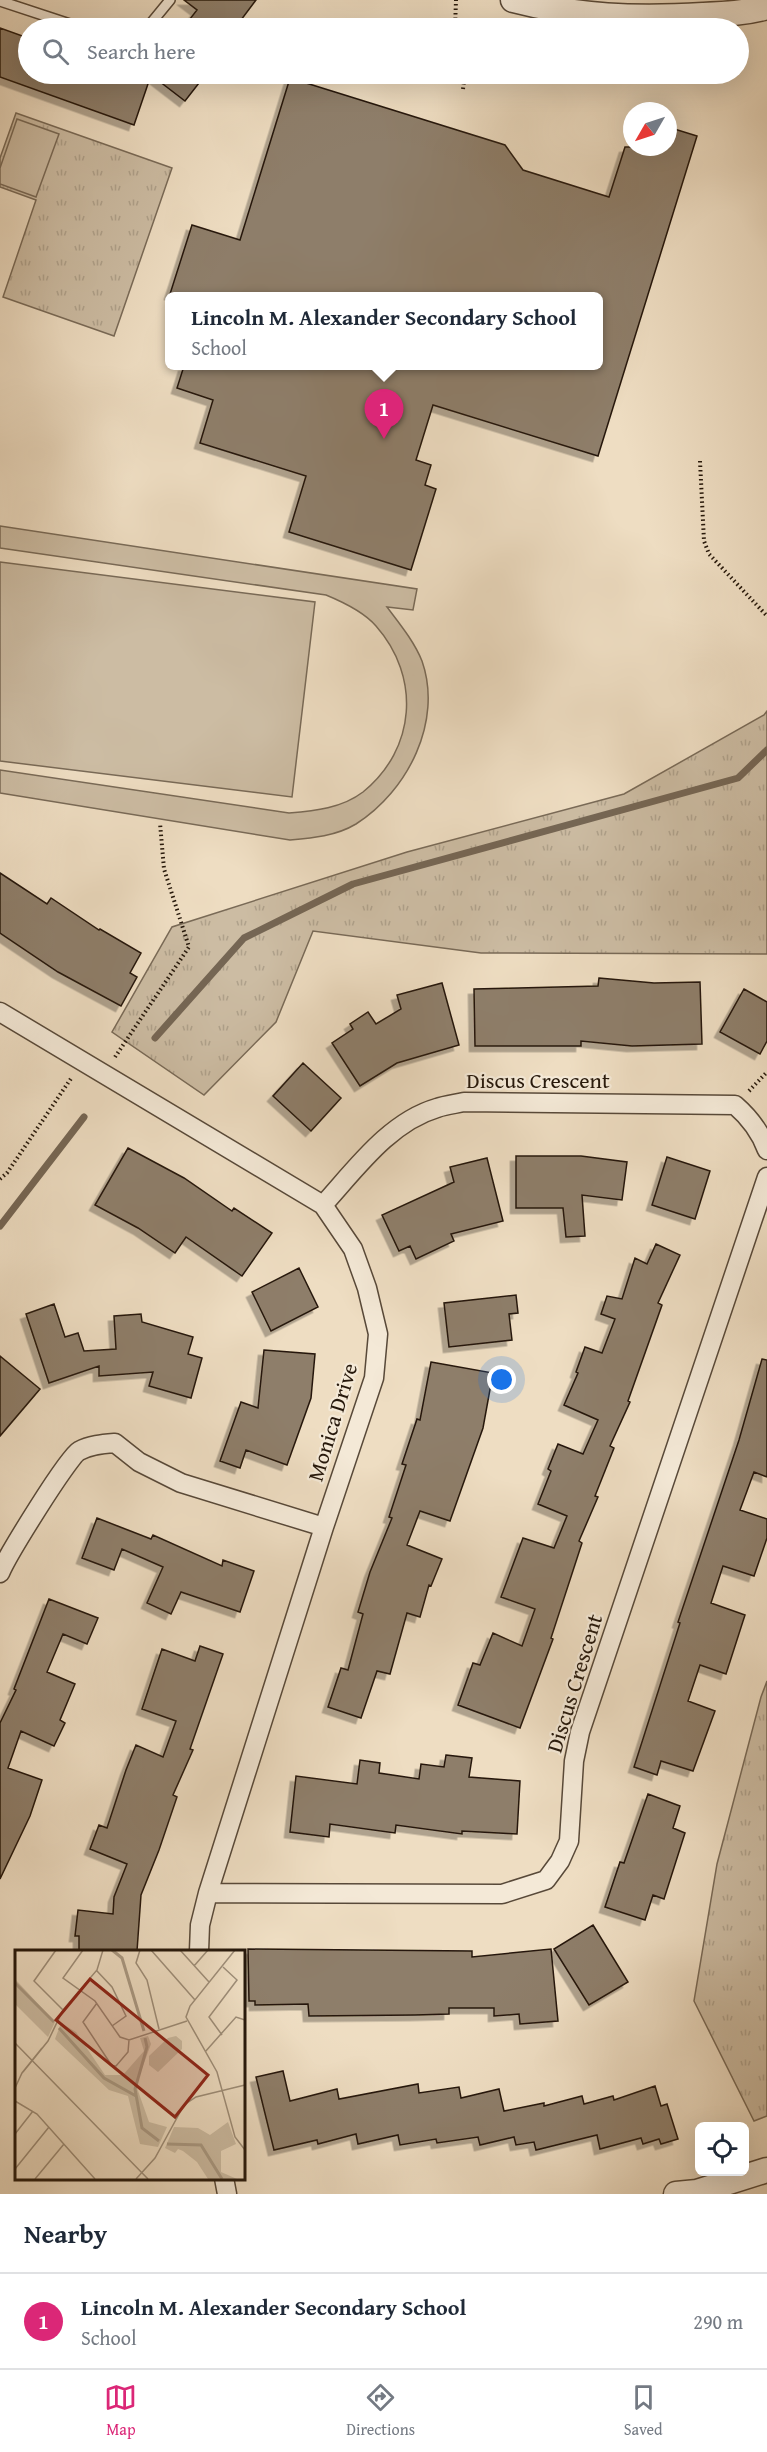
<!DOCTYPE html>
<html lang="en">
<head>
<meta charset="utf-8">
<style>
  :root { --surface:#fff; --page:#f6f6f7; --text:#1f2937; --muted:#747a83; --line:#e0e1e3; --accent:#db2777 }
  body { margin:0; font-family:"Gentium Book Plus",serif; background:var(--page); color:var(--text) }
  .controls { position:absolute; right:18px; bottom:18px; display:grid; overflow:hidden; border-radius:9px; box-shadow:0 6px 24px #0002 }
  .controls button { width:54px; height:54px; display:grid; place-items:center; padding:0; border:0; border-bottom:2px solid var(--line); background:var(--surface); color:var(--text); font:30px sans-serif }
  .compass { position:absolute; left:623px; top:102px; width:54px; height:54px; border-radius:50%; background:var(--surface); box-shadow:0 6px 24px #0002; rotate:231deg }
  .you { position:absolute; left:502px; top:1380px; width:21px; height:21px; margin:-15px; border:4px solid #fff; border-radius:50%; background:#1a73e8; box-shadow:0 0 0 9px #1a73e833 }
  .badge { display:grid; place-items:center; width:39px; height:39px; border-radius:50%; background:var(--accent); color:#fff; font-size:20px; font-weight:700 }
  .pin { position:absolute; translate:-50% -50px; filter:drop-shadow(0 2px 3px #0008) }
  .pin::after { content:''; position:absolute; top:32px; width:21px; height:18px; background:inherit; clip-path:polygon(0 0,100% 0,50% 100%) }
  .popup { position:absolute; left:165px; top:292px; width:438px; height:78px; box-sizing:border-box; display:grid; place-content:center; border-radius:9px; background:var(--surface); filter:drop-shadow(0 2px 4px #0005); font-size:20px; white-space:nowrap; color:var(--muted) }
  .popup b { font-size:22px; color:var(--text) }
  .popup::after { content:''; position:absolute; left:50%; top:100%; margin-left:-12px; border:12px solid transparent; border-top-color:var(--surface) }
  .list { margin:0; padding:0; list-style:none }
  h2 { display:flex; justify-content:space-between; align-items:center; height:78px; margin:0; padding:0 24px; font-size:26px }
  h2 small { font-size:20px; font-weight:400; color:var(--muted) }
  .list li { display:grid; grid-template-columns:39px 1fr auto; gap:18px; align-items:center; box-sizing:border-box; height:96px; padding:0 24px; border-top:2px solid var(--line) }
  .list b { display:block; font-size:22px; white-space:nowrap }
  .list p { margin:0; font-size:20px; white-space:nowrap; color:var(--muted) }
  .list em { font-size:20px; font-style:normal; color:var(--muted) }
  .icon { flex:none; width:33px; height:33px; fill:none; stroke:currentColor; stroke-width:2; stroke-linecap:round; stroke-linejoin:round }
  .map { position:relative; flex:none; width:767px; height:2194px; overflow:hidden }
  .search { position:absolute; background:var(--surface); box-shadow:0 6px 24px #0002; left:18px; right:18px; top:18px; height:66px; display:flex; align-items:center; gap:15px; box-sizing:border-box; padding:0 21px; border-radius:33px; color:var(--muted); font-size:22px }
  .sheet { height:174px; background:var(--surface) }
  nav { display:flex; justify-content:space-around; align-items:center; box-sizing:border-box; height:84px; border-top:2px solid var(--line); background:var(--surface); font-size:16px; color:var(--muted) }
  nav a { display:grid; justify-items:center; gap:3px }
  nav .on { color:var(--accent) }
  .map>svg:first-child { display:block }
  .park { fill:url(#park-tufts); stroke:#796a57; stroke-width:1.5 }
  .pitch { fill:#ccbca3; stroke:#796a57; stroke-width:1.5 }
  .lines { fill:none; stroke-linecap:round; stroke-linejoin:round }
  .stream { stroke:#756654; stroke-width:7 }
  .building { fill:#8e7e6a; stroke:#26180b; stroke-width:1.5; filter:url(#shadow) }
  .service-casing { stroke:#584939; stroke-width:12 }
  .minor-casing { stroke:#584939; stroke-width:21 }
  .tertiary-casing { stroke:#584939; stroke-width:27 }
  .path { stroke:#26180b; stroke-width:4; stroke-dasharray:1.5 3; stroke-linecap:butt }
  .service { stroke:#f4e9d7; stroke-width:9 }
  .minor { stroke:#f4e9d7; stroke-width:18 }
  .tertiary { stroke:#f4e9d7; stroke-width:24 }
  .labels { text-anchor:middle; stroke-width:4.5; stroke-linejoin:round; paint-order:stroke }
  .street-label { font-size:22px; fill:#26180b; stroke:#f4e9d7 }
  .inset-river { fill:none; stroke:#aa9a84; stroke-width:3 }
  .inset-road { fill:none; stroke:#9e8e79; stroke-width:1.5 }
  .view { fill:#8f2418; fill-opacity:0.15; stroke:#8f2418; stroke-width:3 }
  .inset-edge { fill:none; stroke:#26180b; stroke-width:3 }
</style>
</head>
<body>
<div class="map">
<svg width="767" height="2194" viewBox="0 0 767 2194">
  <defs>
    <pattern id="park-tufts" width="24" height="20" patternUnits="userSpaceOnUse" patternTransform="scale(1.5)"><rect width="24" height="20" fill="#ccbca3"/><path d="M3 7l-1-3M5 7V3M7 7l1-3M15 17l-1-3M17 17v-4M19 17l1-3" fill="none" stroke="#afa18b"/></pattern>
    <filter id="shadow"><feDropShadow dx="-5.5" dy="5.5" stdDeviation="0" flood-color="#0004"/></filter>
  </defs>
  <rect width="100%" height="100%" fill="#eeddc2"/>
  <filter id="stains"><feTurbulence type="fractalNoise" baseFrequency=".00333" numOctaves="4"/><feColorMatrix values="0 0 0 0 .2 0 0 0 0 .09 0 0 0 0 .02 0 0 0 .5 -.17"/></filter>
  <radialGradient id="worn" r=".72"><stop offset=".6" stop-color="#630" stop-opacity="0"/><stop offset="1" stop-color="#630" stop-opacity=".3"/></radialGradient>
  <!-- park -->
  <path class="park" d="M16 113 172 168 114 336 3 297 36 200 0 187V158Z
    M767 711V954L481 953 313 931 276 1022 204 1095 112 1032 172 927 407 852 624 794 764 715Z
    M767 1681V2116L754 2121 694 2001 717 1864 761 1697Z"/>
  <!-- pitch -->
  <path class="pitch" d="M17 119 59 134 36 197 0 184V168Z
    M0 526 417 589 413 610 387 607C399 623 414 641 422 661 443 721 408 791 356 824 336 836 313 838 290 840L0 793V770L289 813C315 811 342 808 363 792 416 749 421 677 376 626 364 612 343 602 326 595L0 548Z
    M0 562 315 602 292 797 0 761Z"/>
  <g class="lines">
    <!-- stream -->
    <path class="stream" d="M155 1038 244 938 353 884 738 778 767 750
      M0 1226 84 1117"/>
  </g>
  <!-- building -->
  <path class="building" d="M184 0H256L235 28H183L197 10Z
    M0 28 28 38V74H206L185 101 151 75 134 125 0 77Z
    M290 78 505 145 523 170 609 197 625 147H668V127L697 136 598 456 433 405 416 460 431 465 425 485 436 489 411 570 289 532 306 476 200 443 213 400 177 388 184 366H598V297H179L170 294 192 225 240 240Z
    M0 873 47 904 51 898 99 930 100 929 141 953 130 973 137 977 121 1006 58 972 0 933Z
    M599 978 654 983 700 982 702 1044 632 1046 581 1041V1046H475L474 989 598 986Z
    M442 983 459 1045 397 1063 360 1086 332 1043 353 1029 350 1024 368 1012 376 1024 401 1009 397 995Z
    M744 989 767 1002V1041L760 1054 720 1032Z
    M303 1063 341 1098 311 1131 273 1096Z
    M128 1148 184 1178 232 1211 234 1208 272 1233 242 1276 186 1237 175 1253 138 1228 95 1205Z
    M516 1156H581L627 1162 622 1200 582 1195 585 1236 566 1237 563 1208H516Z
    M667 1157 710 1171 695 1219 652 1205Z
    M487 1158 503 1221 451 1234 454 1241 416 1259 410 1246 399 1251 382 1215 454 1182 450 1167Z
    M656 1244 680 1255 658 1303 662 1305 628 1401 630 1402 610 1446 614 1448 595 1496 598 1497 579 1541 582 1543 551 1638 553 1639 520 1728 458 1705 473 1663 480 1665 493 1633 522 1646 535 1609 501 1597 523 1538 554 1548 567 1516 538 1504 551 1471 548 1469 558 1444 583 1454 598 1420 564 1405 578 1373 576 1372 585 1347 602 1353 615 1319 601 1314 607 1296 622 1299 635 1258 647 1264Z
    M299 1268 318 1307 271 1331 252 1292Z
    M516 1295 518 1313 509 1314 512 1340 449 1347 444 1303Z
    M54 1304 65 1337 78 1333 84 1351 116 1349 114 1316 141 1314 142 1322 193 1337 188 1354 202 1358 191 1398 149 1386 153 1372 99 1376V1366L49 1383 26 1314Z
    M264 1350 315 1354 311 1398 287 1465 246 1450 240 1468 220 1461 241 1402 258 1408Z
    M0 1356 40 1389 0 1436Z
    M762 1359 767 1360V1477L754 1472 740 1510 767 1519V1538L754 1576 723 1566 711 1603 745 1615 726 1674 700 1665 688 1701 715 1711 693 1771 661 1761 657 1775 634 1767 680 1623 678 1622 739 1440Z
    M431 1362 493 1373 483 1428 450 1521 420 1511 407 1545 442 1559 431 1586 429 1585 420 1617 407 1613 390 1674 377 1671 361 1718 328 1707 341 1668 348 1670 363 1614 358 1612 370 1572 392 1518 389 1517 406 1465 402 1464 417 1419 420 1420Z
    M97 1518 151 1539 153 1535 222 1566 223 1560 254 1571 240 1612 181 1592 171 1614 147 1603 163 1567 122 1549 114 1570 82 1558Z
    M49 1599 98 1618 87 1644 63 1634 47 1672 75 1684 60 1720 65 1723 54 1746 21 1731 8 1768 42 1780 30 1816 0 1879V1723L16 1690 14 1689Z
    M200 1646 223 1654 190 1749 193 1750 173 1795 177 1797 159 1850 141 1895 137 1951H79V1936H75L78 1910 113 1914 114 1897 127 1864 90 1849 99 1825 107 1828 126 1770 136 1745 163 1757 176 1721 142 1709 162 1649 195 1661Z
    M446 1755 472 1758 469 1777 520 1781 517 1834 462 1831V1834L396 1825 395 1833 330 1824 329 1837 290 1832 296 1776 357 1784 360 1760 380 1763 379 1773 419 1779 421 1764 444 1767Z
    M648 1794 680 1806 673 1828 685 1833 664 1899 653 1895 645 1920 605 1907 620 1862 624 1863Z
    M593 1925 628 1982 589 2005 554 1949Z
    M248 1949 472 1951V1957L551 1949 558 2021 520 2024 519 2014 494 2016V2008H449V2014L415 2015 309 2016 308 2004 255 2005V2001H249Z
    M283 2071 290 2101 337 2089 339 2099 418 2084 419 2093 459 2087 461 2098 499 2089 504 2111 544 2103V2106L582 2096 584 2104 613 2096 614 2100 655 2086 661 2106 667 2104 678 2139 661 2144 659 2139 643 2144 641 2138 600 2149 597 2135 536 2150 534 2142 516 2145 514 2137 480 2145 478 2137 437 2143 436 2139 400 2145 398 2135 358 2144 356 2134 318 2144 317 2140 274 2150 256 2077Z"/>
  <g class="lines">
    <!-- service casing -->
    <g class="service-casing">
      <path id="service" d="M0 1 82 28
        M147 28 170 0"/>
    </g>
    <!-- minor casing -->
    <g class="minor-casing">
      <path id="minor" d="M0 1012 323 1205 353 1249 367 1288 378 1334 374 1378 324 1527 208 1893 200 1925 199 1951
        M323 1205C355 1170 389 1122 437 1108 445 1105 455 1104 464 1102L735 1105C750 1118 760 1131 767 1150
        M0 1573C7 1556 68 1457 79 1451 90 1445 103 1444 115 1443L139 1462 181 1483 324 1527
        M208 1893 502 1894 546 1880 560 1861 569 1841 574 1761 580 1732 767 1177
        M224 2178 227 2194"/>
    </g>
    <!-- tertiary casing -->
    <g class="tertiary-casing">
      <path id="tertiary" d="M513 0C578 17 636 19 703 15 724 14 746 13 767 7
        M676 2194 697 2192 767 2170"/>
    </g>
    <!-- path -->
    <path class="path" d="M455 28 456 0
      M463 89 465 74
      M700 461 704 541 709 554 767 616
      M115 1057 189 947 164 869 160 823
      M749 1091 767 1072
      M0 1179 7 1173 72 1077"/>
    <!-- service -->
    <use href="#service" class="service"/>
    <!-- minor -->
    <use href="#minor" class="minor"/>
    <!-- tertiary -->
    <use href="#tertiary" class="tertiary"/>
  </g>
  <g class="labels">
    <!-- street labels -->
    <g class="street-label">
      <text x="538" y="1088">Discus Crescent</text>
      <text transform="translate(332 1422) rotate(-73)" y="8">Monica Drive</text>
      <text transform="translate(574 1683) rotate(-73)" y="8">Discus Crescent</text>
    </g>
  </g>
  <!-- overview -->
  <g transform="translate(15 1950)">
    <rect width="230" height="230" fill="#eeddc2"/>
    <path d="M1 30 40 72 33 87 0 54ZM46 73 61 82 90 125H108L129 101 125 88 133 86 136 94 121 135 134 172 152 177 143 197 125 194 113 146 94 140 40 89ZM213 172 221 194 206 201V222L222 229H193L182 212 168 201 163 199 160 203 150 198 159 177 183 178 195 185Z" fill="#ccbca3"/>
    <path d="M161 86 167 91V99L143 122 134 115V106L153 88Z" fill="#ccbca3"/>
    <path class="inset-river" d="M97 0 107 8 129 81M0 33 39 72M44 78 89 128 121 146M130 88 132 97 120 139 127 178 144 191M152 194 186 195 207 229"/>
    <path class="inset-road" d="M41 0 19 31 48 60M68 0 48 28 80 51 105 87 114 90 172 71M125 0 121 13 132 30 144 79M136 0 180 50M165 0 194 32M220 0 175 56 171 67 202 122 220 187 230 200M179 16 193 0M82 21 97 37 111 66 97 76M82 53 68 72 97 116H101L113 102 114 90M207 85 194 67 222 30 208 17M0 93 133 229M190 102 221 67 230 70M8 122 33 91 48 60 82 20 88 0M0 138 7 123 27 98M0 151 22 164 80 229M0 184 18 161M0 219 34 177M20 229 49 194M121 229 140 208 169 155 181 147 230 135"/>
    <path class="view" d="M75 29 193 125 160 167 41 70Z"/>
    <rect width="230" height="230" class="inset-edge"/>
  </g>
  <rect width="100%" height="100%" filter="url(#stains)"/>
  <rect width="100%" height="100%" fill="url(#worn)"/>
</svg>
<div class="controls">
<button><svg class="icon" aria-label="locate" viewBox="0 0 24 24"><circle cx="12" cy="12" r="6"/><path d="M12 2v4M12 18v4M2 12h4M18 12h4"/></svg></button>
</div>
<svg class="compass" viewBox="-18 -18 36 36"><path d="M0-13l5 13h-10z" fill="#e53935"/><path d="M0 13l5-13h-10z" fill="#747a83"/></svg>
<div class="you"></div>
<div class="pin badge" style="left:384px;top:439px">1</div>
<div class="popup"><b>Lincoln M. Alexander Secondary School</b>School</div>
<div class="search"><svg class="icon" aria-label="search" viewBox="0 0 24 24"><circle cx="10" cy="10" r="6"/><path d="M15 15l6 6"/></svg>Search here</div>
</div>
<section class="sheet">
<h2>Nearby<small></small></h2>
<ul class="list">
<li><span class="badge">1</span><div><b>Lincoln M. Alexander Secondary School</b><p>School</p></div><em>290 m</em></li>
</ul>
</section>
<nav>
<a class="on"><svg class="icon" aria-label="map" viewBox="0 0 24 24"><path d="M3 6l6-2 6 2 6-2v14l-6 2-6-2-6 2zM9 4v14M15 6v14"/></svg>Map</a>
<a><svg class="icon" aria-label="directions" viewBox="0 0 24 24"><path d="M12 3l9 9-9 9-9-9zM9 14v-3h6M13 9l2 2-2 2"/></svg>Directions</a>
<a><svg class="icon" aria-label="saved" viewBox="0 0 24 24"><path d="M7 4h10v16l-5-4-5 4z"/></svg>Saved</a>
</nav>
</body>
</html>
